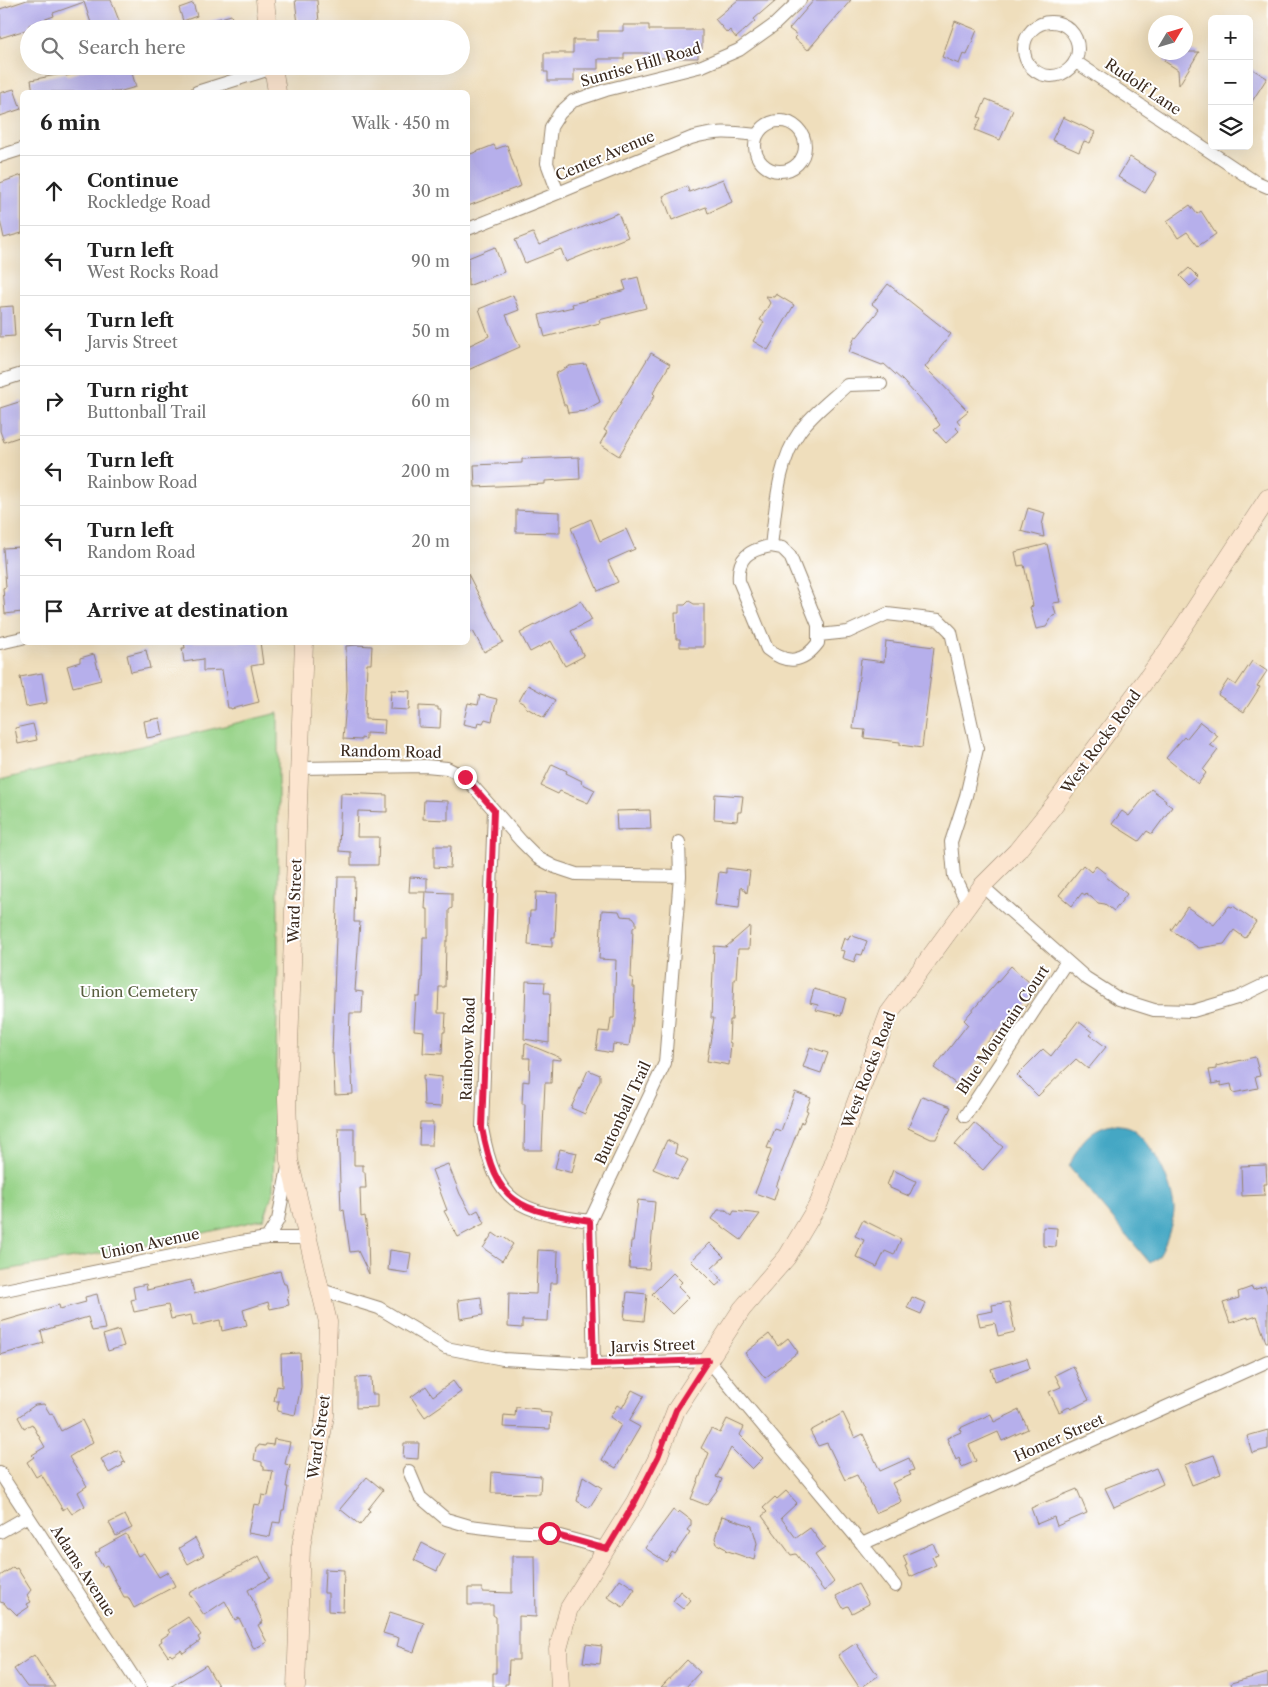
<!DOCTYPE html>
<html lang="en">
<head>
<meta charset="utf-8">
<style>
  :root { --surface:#fff; --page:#f2f2f2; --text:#222; --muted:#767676; --line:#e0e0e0 }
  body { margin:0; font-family:"Libre Caslon Text",serif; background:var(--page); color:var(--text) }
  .controls { position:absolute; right:15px; top:15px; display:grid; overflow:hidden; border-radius:8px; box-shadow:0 5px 20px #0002 }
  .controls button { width:45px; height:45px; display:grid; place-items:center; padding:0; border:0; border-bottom:1px solid var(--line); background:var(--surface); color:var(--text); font:25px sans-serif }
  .compass { position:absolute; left:1148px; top:15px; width:45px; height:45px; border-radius:50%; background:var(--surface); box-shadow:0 5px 20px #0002; rotate:52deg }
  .stop { position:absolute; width:15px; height:15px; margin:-11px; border:4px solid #e11d48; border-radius:50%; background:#fff }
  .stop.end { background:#e11d48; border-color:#fff; box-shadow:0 1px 5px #0008 }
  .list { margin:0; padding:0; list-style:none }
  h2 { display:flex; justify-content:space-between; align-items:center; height:65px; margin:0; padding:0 20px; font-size:21px }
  h2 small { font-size:16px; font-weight:400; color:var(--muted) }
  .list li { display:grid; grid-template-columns:32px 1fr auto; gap:15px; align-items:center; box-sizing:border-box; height:70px; padding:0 20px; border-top:1px solid var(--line) }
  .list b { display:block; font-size:19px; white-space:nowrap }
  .list p { margin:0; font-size:16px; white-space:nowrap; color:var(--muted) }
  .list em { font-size:16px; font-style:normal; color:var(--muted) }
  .icon { flex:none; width:28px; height:28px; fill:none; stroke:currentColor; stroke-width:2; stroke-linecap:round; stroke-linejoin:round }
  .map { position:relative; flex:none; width:1268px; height:1687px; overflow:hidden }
  .search { position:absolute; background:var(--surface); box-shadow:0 5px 20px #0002; left:20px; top:20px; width:450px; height:55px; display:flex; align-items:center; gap:12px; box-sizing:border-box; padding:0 18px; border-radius:28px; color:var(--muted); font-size:19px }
  .panel { position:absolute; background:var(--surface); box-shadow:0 5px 20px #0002; left:20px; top:90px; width:450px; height:555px; border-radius:8px }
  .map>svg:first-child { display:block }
  .green { fill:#97d388; stroke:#697e53 }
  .water { fill:#44a7c4; stroke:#406871 }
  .building { fill:#b6afeb }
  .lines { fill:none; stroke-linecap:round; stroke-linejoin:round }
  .street-casing { stroke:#95846d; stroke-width:14 }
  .secondary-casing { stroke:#95846d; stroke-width:19 }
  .street { stroke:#fff; stroke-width:12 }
  .secondary { stroke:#fce5cf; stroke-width:18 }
  .route { stroke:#e11d48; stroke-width:6 }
  .labels { text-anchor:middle; stroke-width:4; stroke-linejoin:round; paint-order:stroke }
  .street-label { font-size:15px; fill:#3b2a1e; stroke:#fff }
  .park-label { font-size:15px; fill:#575d3e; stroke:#fff }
</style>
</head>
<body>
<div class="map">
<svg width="1268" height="1687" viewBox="0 0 1268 1687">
  <rect width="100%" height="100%" fill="#fff"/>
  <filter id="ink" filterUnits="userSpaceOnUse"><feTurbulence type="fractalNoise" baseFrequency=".02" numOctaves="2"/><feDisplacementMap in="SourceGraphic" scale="10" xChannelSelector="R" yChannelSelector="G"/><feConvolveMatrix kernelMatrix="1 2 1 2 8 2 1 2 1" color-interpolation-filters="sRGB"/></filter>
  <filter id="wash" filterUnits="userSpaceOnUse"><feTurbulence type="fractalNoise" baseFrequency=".0096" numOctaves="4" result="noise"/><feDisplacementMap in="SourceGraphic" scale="20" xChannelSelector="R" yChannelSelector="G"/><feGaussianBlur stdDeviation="1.12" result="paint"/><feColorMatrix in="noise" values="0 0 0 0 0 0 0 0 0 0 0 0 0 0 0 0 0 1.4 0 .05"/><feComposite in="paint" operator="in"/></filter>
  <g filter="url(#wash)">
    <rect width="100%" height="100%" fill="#efdebc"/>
    <!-- green -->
    <path class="green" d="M278 713V972L273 1192 264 1219 165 1242 0 1271V780Z"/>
    <!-- water -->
    <path class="water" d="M1112 1124C1118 1125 1125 1125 1131 1128 1153 1142 1172 1183 1174 1208 1175 1217 1165 1248 1159 1256 1157 1259 1153 1261 1150 1263L1069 1167C1078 1146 1087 1129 1112 1124Z"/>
    <g id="blocks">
      <!-- building -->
      <path class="building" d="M27 0H111L120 23 118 24 120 29H93L84 2 53 13 54 16 29 25V29L0 38V9Z
        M295 0H317L319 22 298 24Z
        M738 0H776L754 19 755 21 736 38 730 30 727 33 715 19Z
        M814 0H851L808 50 794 38 797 35 789 29Z
        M193 3 197 16 183 21 179 8Z
        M231 15 235 29H198L197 25Z
        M955 21 977 30 967 55 963 54 959 64 942 57Z
        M623 25H649V30H702V49H698V58H649V53H624V59H598V69H574V81H548V72H544V53H573V40H598V31H623Z
        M1169 52H1199L1179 85 1178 70 1164 61Z
        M99 66H130L136 87 118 92H33L31 80 66 73V76Z
        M1249 67 1267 78 1249 106Z
        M14 89 21 109 0 116V93Z
        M986 99 1013 110 1000 140 975 130 981 118 978 117Z
        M1063 117 1095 132 1090 143 1084 141 1079 152 1052 140Z
        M494 145 496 149 507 145 521 186 468 206V155Z
        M1130 157 1157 174 1145 193 1118 177Z
        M22 175V233L4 238 0 220V183Z
        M723 179 732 202 708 213 706 207 672 220 663 196 687 186 689 192Z
        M1190 205 1197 214 1201 211 1216 234 1198 246 1187 232 1178 238 1167 221Z
        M618 213 628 237 566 262 561 249 525 263 515 240 533 233 539 245Z
        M495 247 504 272 468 286V258Z
        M1189 268 1199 278 1190 286 1180 276Z
        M638 277 646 308 599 320 600 323 545 337 539 315 573 307 572 304 626 290 623 281Z
        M888 284 951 334 925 367 968 411 957 420 960 424 956 428 959 431 946 443 934 430 940 425 928 408 903 381 884 364 882 365 849 352 855 336 857 337 879 310 872 304Z
        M776 294 794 305 768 350 753 341 764 322 760 320 770 303 766 296 774 297Z
        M513 295 519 310 506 315 520 347 468 370V346L489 336 479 309Z
        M13 306 15 336 0 337V307Z
        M651 353 670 364 653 393 655 395 619 456 600 444 607 432 604 430Z
        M586 364 600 402 584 411 568 413 566 405H564L555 374 569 366Z
        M22 401V436L4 442 0 431V408Z
        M579 457 580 479 545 481V484L475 487 474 465 522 463V459Z
        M1028 508 1045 513 1042 525 1044 537 1021 531Z
        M516 510 560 512V533L516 532Z
        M591 519 600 541 626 529 635 549 608 561 618 582 598 591 571 528Z
        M1047 544 1060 602 1053 603 1056 615 1053 616 1046 627 1036 629 1030 607 1033 606 1024 565 1018 566 1015 552Z
        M20 547 22 580V612L5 614 3 588 6 587 3 548Z
        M468 574 503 642 484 652 473 631 468 634Z
        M581 601 592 620 571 631 584 656 565 666 551 641 530 652 520 633Z
        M689 601 694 604H704V647H680V639H676L675 613H679V605H685Z
        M886 641 934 647 922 748 900 745V742L864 738 865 730 853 729 861 659 884 662Z
        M184 642H260L263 664 251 666 259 702 231 709V708H228L222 670 203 671V659L184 662 182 648H185Z
        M356 645 372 646 371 664H367L365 719 385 720 384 734 366 733V739L361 738V740L343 739 347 690 346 646Z
        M146 650 150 668 131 672 127 655Z
        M94 654 101 680 73 687 67 666 80 662V658Z
        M1252 661 1267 671 1257 686 1260 687 1244 712 1218 695 1228 680 1236 685Z
        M42 673 47 703 26 707 20 677Z
        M528 685 555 700 544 718 525 707 526 705 519 701Z
        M391 690 410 691 409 710 390 709Z
        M480 695 497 699 492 721 485 719 483 723 478 722 477 727 463 724 468 703 478 705Z
        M419 706 438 707V710H441L440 728 419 727Z
        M160 718 163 735 147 738 144 721Z
        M1200 722 1218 736 1210 745 1218 750 1203 770 1206 773 1198 784 1166 758 1184 737 1186 739Z
        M33 724 37 740 18 744 15 728Z
        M552 764 567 771 566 773 582 781 581 783 595 790 588 803 560 791 558 794 541 786Z
        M1151 789 1166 800 1165 802 1172 807 1152 834 1147 831 1139 841 1112 824 1122 811 1129 816Z
        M341 793 387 795V812L358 811 357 837H379L378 865H351V852L339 851Z
        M715 794 743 796 741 812H738L737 821 714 819Z
        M424 800 448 801V820L423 819Z
        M650 810 651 829 617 830 616 811Z
        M434 846H451L450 868 434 867Z
        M1083 865 1091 872 1096 866 1106 874 1105 876 1127 894 1114 911 1105 904 1098 903 1086 893 1085 895 1082 893 1072 906 1059 895Z
        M726 868 750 871 747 893 741 886 739 908 715 905 719 872 726 873Z
        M338 877H355L354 922H360L355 991 363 992 362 1013H350L349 1042H350L353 1094 335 1095 333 1053H332Z
        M410 877 427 878V892L452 893V908L449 910V936H448V941H446L445 987H439L438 1013H446L445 1032H443L442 1054 423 1053 424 1031 414 1030 416 997H420L421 981H422L423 937H428V909H425L426 892H409Z
        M536 892 557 893 555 937H552V947L528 945 530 911H535Z
        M1229 906 1232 907 1233 906 1256 922 1245 938 1234 930 1224 944 1199 948 1171 930 1187 907 1214 925Z
        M602 910 619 911 621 916 633 917 636 921V926L633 928 631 978H633L632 987H635L634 1013 629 1046 613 1044 612 1053 596 1050 599 1031 609 1032 611 1018H614L616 960 599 959Z
        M750 926 749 949H738L736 979H734L732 1020H730L729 1042 731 1043 729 1065 707 1061 714 1018H711L714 946 726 947Z
        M850 935 867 941 862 955 857 954 854 962 842 958 844 951 840 950 844 938 848 940Z
        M1011 966 1038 990 1020 1014 1017 1012 999 1033 997 1031 978 1054 981 1056 959 1086 934 1068 968 1024 964 1020Z
        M526 981 545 982 544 993H550L549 1043 524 1039Z
        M814 989 846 998 841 1016 816 1010 818 1005 810 1003Z
        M1078 1021 1092 1032 1090 1035 1106 1047 1088 1069 1076 1059 1038 1096 1017 1075 1043 1049 1051 1056Z
        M525 1043 561 1058V1060L552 1059 551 1083H545L542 1150H524L525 1104H522L523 1081 529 1082 530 1058H524Z
        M810 1047 828 1053 821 1073 803 1067Z
        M1255 1057 1260 1076 1255 1077 1258 1088 1233 1093 1231 1084 1221 1086V1082L1212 1084 1209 1070 1216 1069V1066Z
        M588 1070 600 1075V1080L585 1114 571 1108Z
        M423 1075 442 1077 441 1107 424 1106Z
        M795 1092 811 1098 806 1110 808 1111 803 1123 801 1122 776 1187H778L774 1200 755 1193 771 1152V1149L767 1148 775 1129 781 1131Z
        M922 1096 951 1107 936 1139H931L908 1128Z
        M420 1122H433L432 1145H419Z
        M974 1123 1003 1147 983 1170 955 1145Z
        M338 1128H354V1165H363V1172H365L366 1188H360L361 1217 365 1216 368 1237 369 1274 358 1251 350 1252 344 1210 341 1211Z
        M667 1140 677 1145 675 1153 688 1160 677 1179 653 1169Z
        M560 1149 577 1153 572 1173 555 1168Z
        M448 1164 460 1194 471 1214 478 1210 485 1223 458 1237 444 1211 447 1210 432 1170Z
        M1266 1165 1267 1184H1264L1265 1195 1242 1196 1241 1166Z
        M893 1170 916 1181 909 1196 890 1188V1186L887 1185Z
        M638 1200 655 1202 649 1269 629 1268 631 1241H633Z
        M718 1210H726L732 1215 734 1211 760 1214 741 1240 712 1219Z
        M863 1220 901 1239 894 1255 885 1251 877 1267 856 1257 864 1240 855 1236Z
        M1043 1227 1057 1228 1056 1247 1043 1246Z
        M493 1233 500 1238 502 1236 513 1244 502 1261 483 1248Z
        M710 1243 724 1257 712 1268 722 1281 716 1286 691 1261Z
        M390 1250 411 1253 408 1273 388 1270Z
        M538 1250 558 1251 557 1283H550L548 1321 522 1320V1328L508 1327 509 1293 536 1294Z
        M280 1271 284 1284H286L289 1296H287L289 1305 270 1309 268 1302 243 1310 247 1325 222 1331 220 1320 193 1326 191 1315 171 1319 168 1305 134 1312 131 1300 135 1299 133 1287 146 1284 147 1290 191 1280 194 1294Z
        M673 1273 682 1282 678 1286 689 1297 672 1314 652 1294Z
        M1265 1286 1268 1295V1342H1266L1257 1316 1248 1319V1317L1230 1323 1223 1303 1239 1298 1238 1292 1252 1287 1253 1290Z
        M627 1292 647 1294 644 1321 624 1319Z
        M97 1294 105 1329 92 1331 88 1317 41 1331 44 1343 0 1355V1322L59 1305 60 1309 86 1302 85 1297Z
        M481 1297 483 1315 460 1319 458 1300Z
        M912 1297 926 1303 921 1314 907 1308Z
        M1009 1302 1015 1332 998 1336 995 1323 980 1326 977 1314 993 1311 992 1305Z
        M119 1330 124 1346 108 1351 103 1335Z
        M769 1334 778 1346 788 1338 798 1352 765 1378 745 1353Z
        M300 1353 301 1387 295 1415 277 1411 279 1401H274L277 1386 282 1387 281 1354Z
        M1027 1358 1030 1368 995 1381 991 1369Z
        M1073 1366 1089 1400 1071 1409 1069 1407 1059 1412 1049 1392 1061 1387 1055 1375Z
        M371 1377 372 1394H377V1407L356 1408V1378Z
        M453 1381 461 1392 425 1417 411 1397 426 1386 433 1396Z
        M632 1390 644 1396 629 1421 640 1427 616 1468 602 1460 621 1425 610 1417 617 1405 622 1408Z
        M44 1404 50 1414 52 1413 61 1431 82 1420 93 1442 69 1457 87 1486 78 1492 85 1506 72 1514 67 1507 63 1510 41 1474 36 1477 27 1462 34 1457 32 1455 45 1447 32 1424 24 1428 18 1417 35 1405Z
        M516 1407 538 1409 541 1410 540 1412 551 1413 550 1429 503 1427 504 1415 515 1416Z
        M1019 1410 1028 1429 1002 1441 998 1432 969 1445 976 1461 962 1467 959 1458 956 1460 947 1438 961 1432 960 1428 991 1414 994 1422Z
        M843 1413 855 1438 863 1434 880 1471 909 1458 914 1470 909 1472 911 1475 892 1483 901 1501 899 1503 875 1513 857 1475 845 1480 827 1443 818 1446 810 1431Z
        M727 1419 744 1427 740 1435 763 1458 752 1469 731 1448 716 1477 722 1479 718 1489 706 1505 691 1499 709 1453 701 1448 711 1429 720 1433Z
        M1268 1430V1449L1252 1453 1247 1436Z
        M274 1439 290 1442 285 1464 290 1465 286 1487H288L284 1510H282L280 1523 273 1522 270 1537 248 1533 254 1504 260 1505 262 1495 268 1496 273 1471 264 1470V1467L262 1466V1462L254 1460 256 1447H258L259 1445 265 1446 266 1444 273 1445Z
        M404 1443H419L418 1459 403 1458Z
        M119 1450 125 1462 122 1463 123 1465 109 1473 101 1459 115 1451 116 1452Z
        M1214 1455 1221 1474 1192 1485 1184 1465Z
        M1156 1468 1163 1484 1114 1507 1105 1488Z
        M492 1472 541 1476 540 1494 491 1493Z
        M583 1476 602 1488 589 1508 577 1501Z
        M367 1477 383 1490 368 1509 370 1511 360 1525 340 1509Z
        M1077 1489 1087 1513 1057 1526 1054 1517 1037 1524 1031 1508Z
        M786 1491 797 1503 781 1518 796 1538 810 1528 825 1548 815 1555 834 1582 824 1591 796 1554 791 1555 762 1516 767 1512 763 1508 775 1497 777 1499Z
        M673 1510 677 1513 679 1511 691 1520V1525L687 1530 690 1532 675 1554 672 1552 666 1562 645 1548Z
        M125 1515 132 1528 116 1536 109 1523Z
        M722 1516 752 1526 757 1543 754 1560 725 1550 726 1549 717 1544 715 1538Z
        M126 1534 138 1556 144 1553 159 1577 168 1572 175 1586 134 1608 128 1597H124L107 1565 103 1567 95 1553 100 1551 99 1549Z
        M195 1538 204 1555 188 1564 179 1548Z
        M422 1543 445 1555 437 1571 414 1560Z
        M933 1543 938 1555 932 1557 936 1565 910 1577 905 1566 907 1565 903 1556Z
        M259 1556 270 1578 248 1590 263 1622 258 1625 267 1642 254 1649 239 1618 235 1620 225 1601 204 1615 189 1593Z
        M512 1556H535L536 1617 519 1616V1660H509L508 1684H505V1687H493V1673H496V1617L493 1615V1605H468V1588H482V1592L512 1593Z
        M13 1567 15 1569 17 1568 31 1590 27 1595 31 1602 27 1604 29 1607 17 1615 10 1608H8L4 1603 0 1602V1576Z
        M325 1569 344 1570 343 1612 328 1611V1593H324V1591Z
        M620 1579 635 1589 623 1607 607 1597Z
        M858 1584 869 1604 852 1613 848 1606 843 1608 836 1596Z
        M680 1591 691 1600 683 1609 673 1601Z
        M390 1612 424 1623 414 1652 397 1646 399 1638 383 1633Z
        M188 1617 201 1635 198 1637 200 1641 183 1653 181 1650 172 1656 170 1654 168 1656 159 1643 162 1641 161 1639 170 1633 168 1630Z
        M856 1643 878 1676 862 1687H859L838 1655Z
        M586 1644 602 1646 600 1664 583 1662Z
        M34 1655 55 1687H27L14 1669Z
        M687 1660 700 1672 686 1687H661Z
        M206 1665 219 1687H170Z
        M1268 1673V1687H1232L1231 1683Z"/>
    </g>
  </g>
  <g filter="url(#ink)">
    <use href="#blocks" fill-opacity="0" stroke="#95846d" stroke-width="1"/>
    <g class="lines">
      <!-- street casing -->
      <g class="street-casing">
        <path id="street" d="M1024 49a27 27 0 1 1 54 0a27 27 0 1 1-54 0Z
          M1076 62 1254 181 1268 187
          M197 92 273 68
          M755 146a25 25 0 1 1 50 0a25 25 0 1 1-50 0Z
          M0 156 22 149
          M558 193 547 163 551 127 560 113 573 101 606 90 702 66 739 50 774 25 800 0
          M468 229 558 193 691 138C717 130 731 132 757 135
          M0 381 22 374
          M771 546 782 548 790 556 818 625V643C803 663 787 665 767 649L739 581C737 557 749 550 771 546Z
          M771 546C776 508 777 463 800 431 812 414 831 400 847 385L881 384
          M819 635 848 632 887 614 939 620 951 632 977 749 966 796 951 842 954 876 968 905
          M0 643 22 638
          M300 768 426 766 447 768 465 777 521 841 538 858 555 867 576 874 680 876
          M494 810 482 1128C496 1205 518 1211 590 1221
          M982 886 1086 978 1119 999 1154 1010 1193 1011 1237 998 1268 983
          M965 1116 1067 961
          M267 1238 278 1220 288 1167
          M321 1290 379 1308 446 1348 503 1359 594 1364 708 1360 862 1544 895 1586
          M0 1291 240 1242 267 1238H308
          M594 1364 590 1221 665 1063 680 876 679 842
          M409 1471 420 1497 446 1519 470 1526 510 1531 549 1533 607 1549
          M0 1473 140 1687
          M0 1532 28 1516
          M862 1544 1268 1361"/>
      </g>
      <!-- secondary casing -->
      <g class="secondary-casing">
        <path id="secondary" d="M265 0 268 29
          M273 66 277 92
          M296 1687 301 1547 325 1416 328 1322 289 1160 287 1098 304 642
          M560 1687 558 1649 569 1608 635 1502 658 1457 676 1410 742 1309 787 1257 819 1203 889 1013 982 886 1017 851 1054 805 1170 647 1268 498"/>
      </g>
      <!-- street -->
      <use href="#street" class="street"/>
      <!-- secondary -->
      <use href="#secondary" class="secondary"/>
    </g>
  </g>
  <g class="lines" filter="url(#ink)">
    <!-- route -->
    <path class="route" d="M465 777 494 810 482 1128C496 1205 518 1210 590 1221L594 1364 708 1360 676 1410 658 1457 635 1502 607 1549 549 1533"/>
  </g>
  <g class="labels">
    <!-- street labels -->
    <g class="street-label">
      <text transform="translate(641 65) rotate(-16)" y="5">Sunrise Hill Road</text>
      <text transform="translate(1143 87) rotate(34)" y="5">Rudolf Lane</text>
      <text transform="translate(605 156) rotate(-23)" y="5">Center Avenue</text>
      <text transform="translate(1101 742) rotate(-54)" y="5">West Rocks Road</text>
      <text transform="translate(391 752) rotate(1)" y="5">Random Road</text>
      <text transform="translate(295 901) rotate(-88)" y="5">Ward Street</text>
      <text transform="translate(1003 1030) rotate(-56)" y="5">Blue Mountain Court</text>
      <text transform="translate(468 1049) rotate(-88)" y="5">Rainbow Road</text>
      <text transform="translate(869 1070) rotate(-69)" y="5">West Rocks Road</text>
      <text transform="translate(623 1113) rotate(-65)" y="5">Buttonball Trail</text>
      <text transform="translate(150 1244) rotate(-12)" y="5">Union Avenue</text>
      <text transform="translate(653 1346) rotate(-2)" y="5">Jarvis Street</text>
      <text transform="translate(319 1437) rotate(-82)" y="5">Ward Street</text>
      <text transform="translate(1059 1438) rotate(-24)" y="5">Homer Street</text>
      <text transform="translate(83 1571) rotate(57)" y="5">Adams Avenue</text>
    </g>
    <!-- park labels -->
    <g class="park-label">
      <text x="139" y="997">Union Cemetery</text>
    </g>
  </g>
</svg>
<div class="controls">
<button>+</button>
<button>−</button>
<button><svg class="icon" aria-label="layers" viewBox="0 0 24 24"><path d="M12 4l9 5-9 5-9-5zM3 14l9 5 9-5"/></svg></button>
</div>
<svg class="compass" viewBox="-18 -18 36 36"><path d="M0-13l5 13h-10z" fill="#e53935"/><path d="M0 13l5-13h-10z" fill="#767676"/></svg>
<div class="stop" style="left:549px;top:1533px"></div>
<div class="stop end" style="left:465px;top:777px"></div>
<div class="search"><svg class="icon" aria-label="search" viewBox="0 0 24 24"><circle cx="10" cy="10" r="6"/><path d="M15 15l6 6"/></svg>Search here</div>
<section class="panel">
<h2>6 min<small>Walk · 450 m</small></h2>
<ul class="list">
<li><svg class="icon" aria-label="ahead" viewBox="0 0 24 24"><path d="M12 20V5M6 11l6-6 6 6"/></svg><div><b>Continue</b><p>Rockledge Road</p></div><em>30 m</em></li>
<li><svg class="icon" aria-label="left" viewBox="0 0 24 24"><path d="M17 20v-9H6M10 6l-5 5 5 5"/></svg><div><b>Turn left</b><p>West Rocks Road</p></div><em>90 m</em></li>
<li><svg class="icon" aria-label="left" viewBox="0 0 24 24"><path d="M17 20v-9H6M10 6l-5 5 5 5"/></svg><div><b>Turn left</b><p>Jarvis Street</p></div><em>50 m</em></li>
<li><svg class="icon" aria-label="right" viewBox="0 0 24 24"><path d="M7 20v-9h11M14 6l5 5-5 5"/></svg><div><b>Turn right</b><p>Buttonball Trail</p></div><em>60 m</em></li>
<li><svg class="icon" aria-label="left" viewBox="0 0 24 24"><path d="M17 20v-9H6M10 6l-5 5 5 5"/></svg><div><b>Turn left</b><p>Rainbow Road</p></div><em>200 m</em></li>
<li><svg class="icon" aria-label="left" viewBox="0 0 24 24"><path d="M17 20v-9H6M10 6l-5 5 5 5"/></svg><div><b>Turn left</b><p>Random Road</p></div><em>20 m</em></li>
<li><svg class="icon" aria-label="arrive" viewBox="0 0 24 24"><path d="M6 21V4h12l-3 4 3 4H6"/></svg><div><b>Arrive at destination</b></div></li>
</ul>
</section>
</div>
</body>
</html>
